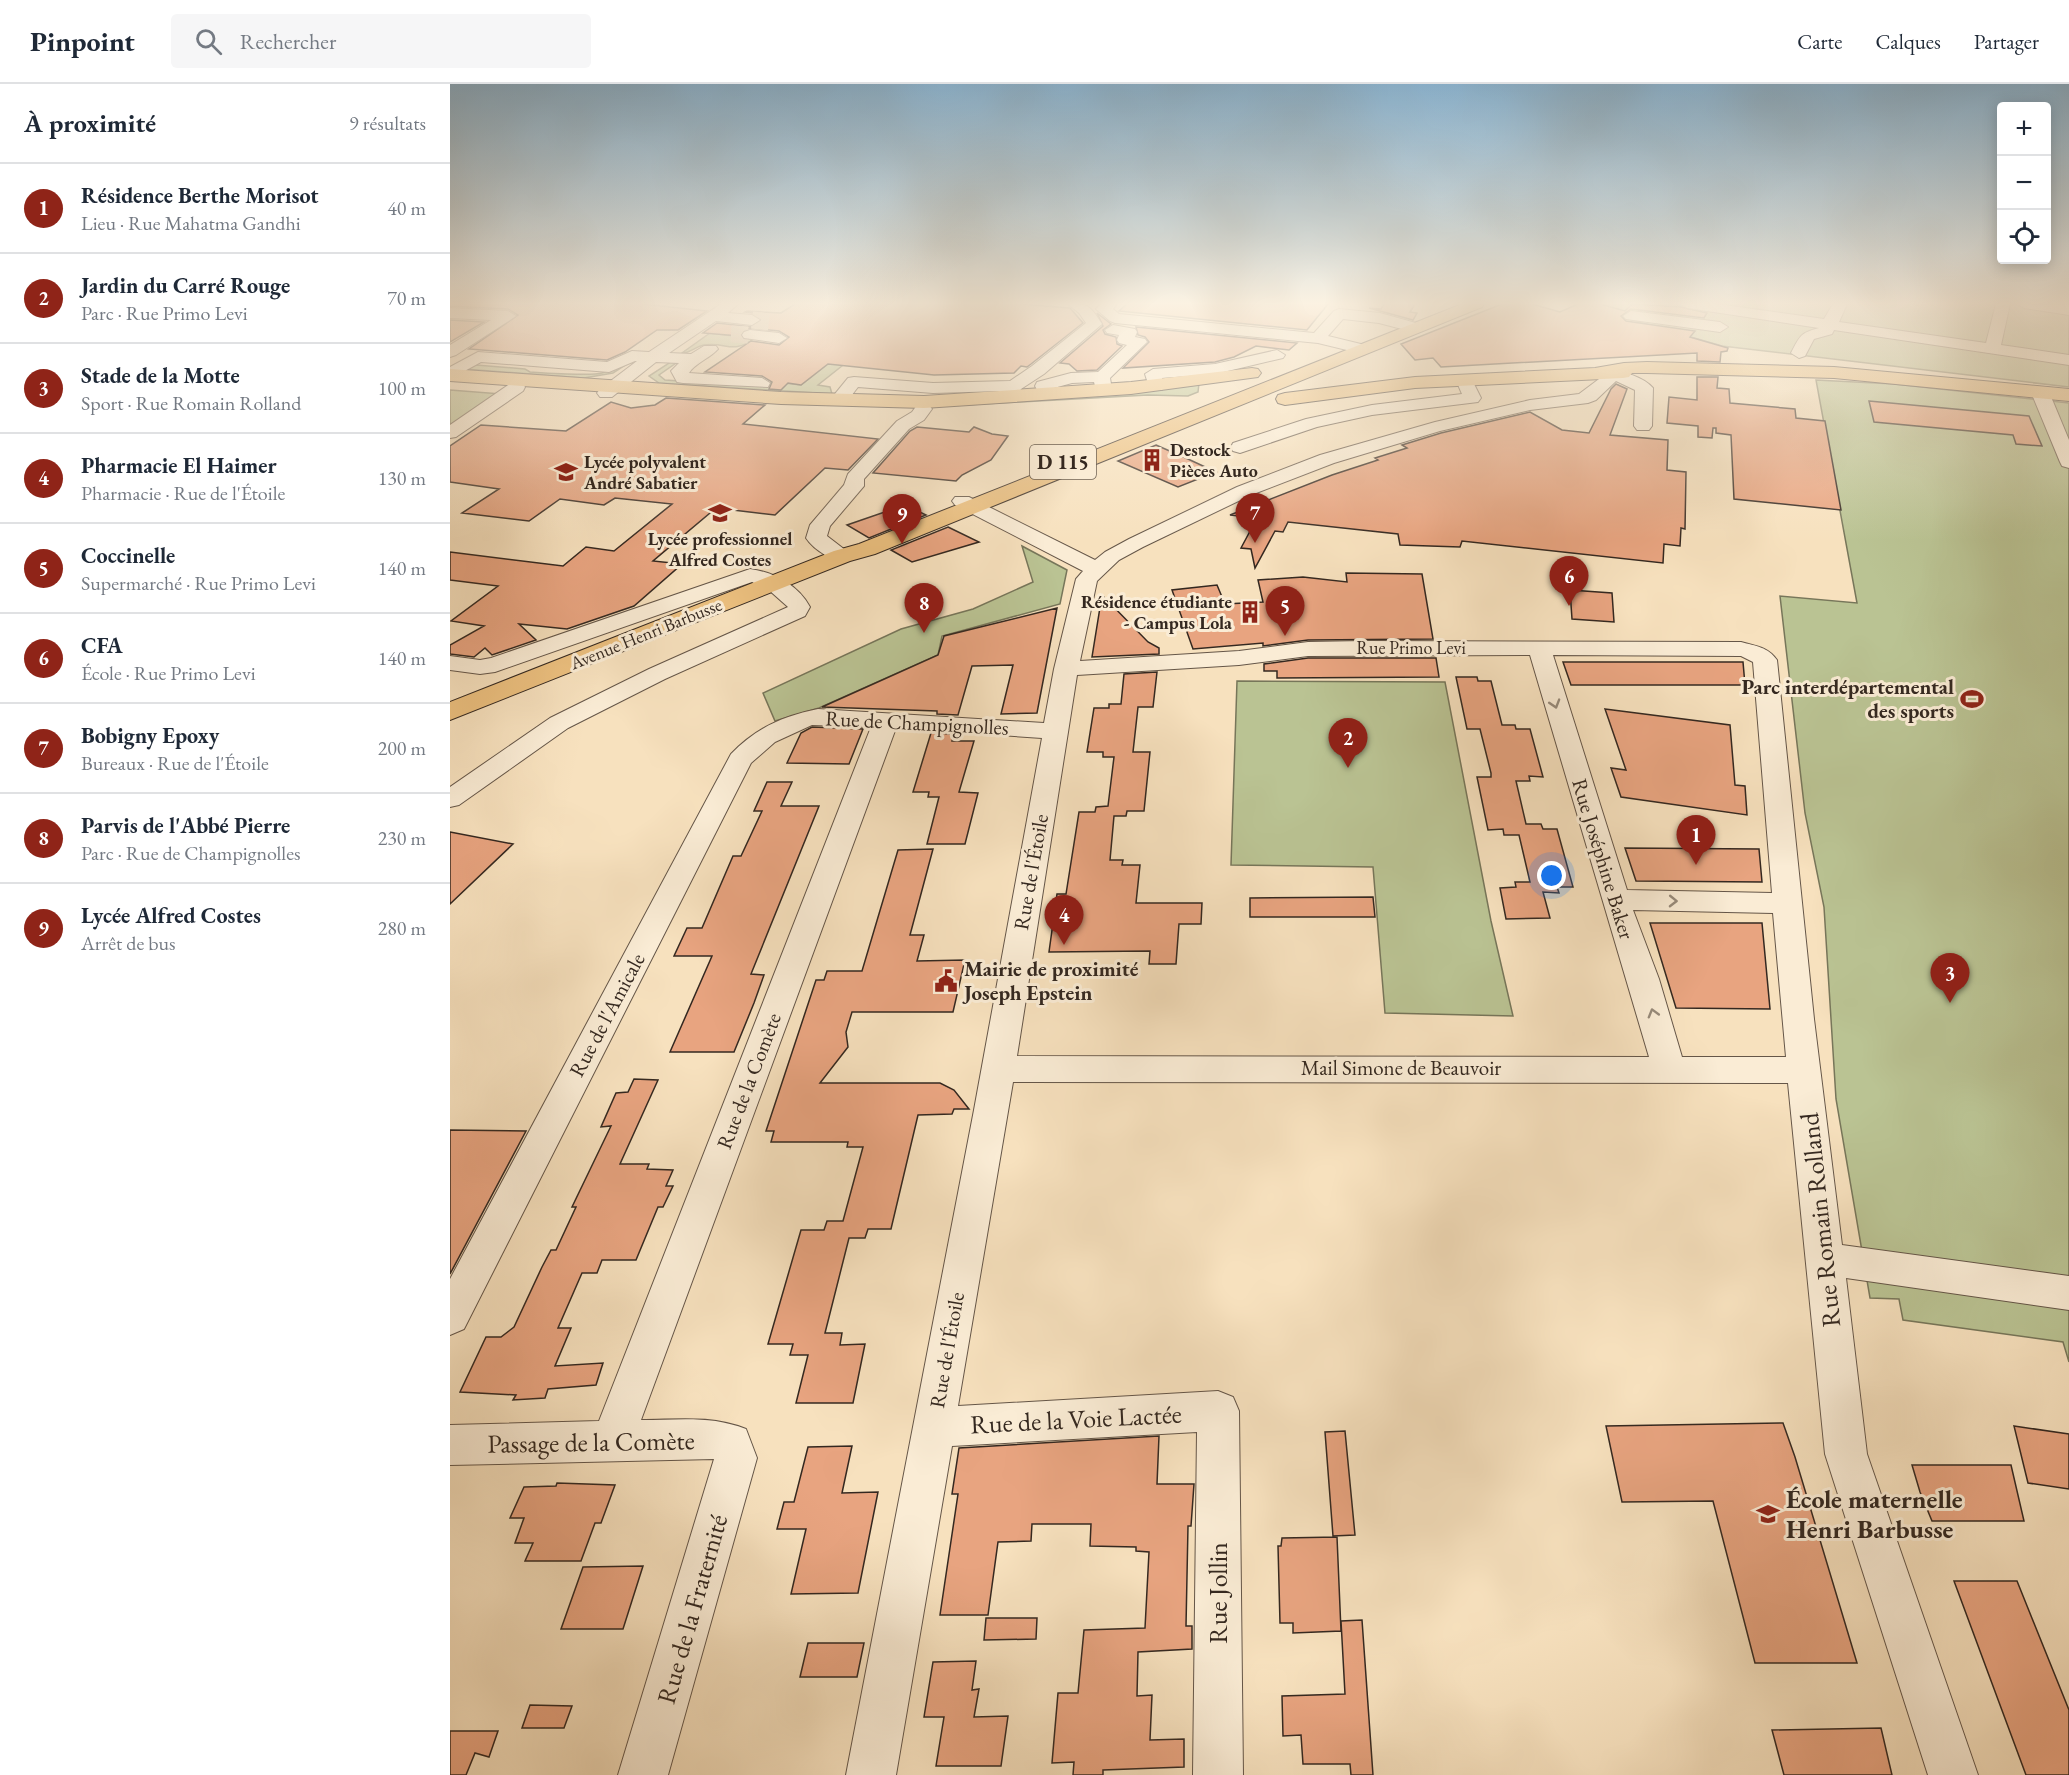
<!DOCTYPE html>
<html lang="fr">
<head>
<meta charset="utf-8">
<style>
  :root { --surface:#fff; --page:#f6f6f7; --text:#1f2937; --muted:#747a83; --line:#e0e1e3; --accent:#8f2418 }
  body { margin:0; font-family:"EB Garamond",serif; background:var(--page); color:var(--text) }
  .controls { position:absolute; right:18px; top:18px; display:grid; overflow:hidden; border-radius:6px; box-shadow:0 3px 15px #0003 }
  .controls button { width:54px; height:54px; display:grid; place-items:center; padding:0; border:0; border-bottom:2px solid var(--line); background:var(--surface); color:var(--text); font:30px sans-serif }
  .you { position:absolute; left:1102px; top:792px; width:21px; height:21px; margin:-15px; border:4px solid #fff; border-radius:50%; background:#1a73e8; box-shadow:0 0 0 9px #1a73e833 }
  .badge { display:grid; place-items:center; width:39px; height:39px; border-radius:50%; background:var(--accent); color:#fff; font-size:20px; font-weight:700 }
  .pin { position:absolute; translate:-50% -50px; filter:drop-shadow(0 2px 3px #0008) }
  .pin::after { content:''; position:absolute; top:32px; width:21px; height:18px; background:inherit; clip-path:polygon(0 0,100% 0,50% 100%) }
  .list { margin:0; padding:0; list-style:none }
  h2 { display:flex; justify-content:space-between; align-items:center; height:78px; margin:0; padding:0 24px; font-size:26px }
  h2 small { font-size:20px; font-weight:400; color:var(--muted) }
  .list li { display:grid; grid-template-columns:39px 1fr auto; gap:18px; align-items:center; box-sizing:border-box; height:90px; padding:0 24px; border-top:2px solid var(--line) }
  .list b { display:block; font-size:22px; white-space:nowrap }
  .list p { margin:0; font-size:20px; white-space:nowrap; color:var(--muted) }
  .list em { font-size:20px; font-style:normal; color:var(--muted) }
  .icon { flex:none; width:33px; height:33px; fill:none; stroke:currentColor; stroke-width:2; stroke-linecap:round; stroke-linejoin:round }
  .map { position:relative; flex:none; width:1619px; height:1691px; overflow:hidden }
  header { display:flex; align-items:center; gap:36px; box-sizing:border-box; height:84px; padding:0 30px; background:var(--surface); border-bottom:2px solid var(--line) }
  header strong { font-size:28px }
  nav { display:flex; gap:33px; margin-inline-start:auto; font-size:21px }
  .search { width:420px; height:54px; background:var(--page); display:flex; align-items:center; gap:15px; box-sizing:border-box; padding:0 21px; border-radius:6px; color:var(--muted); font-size:22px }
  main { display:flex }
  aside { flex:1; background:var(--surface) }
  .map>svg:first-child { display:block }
  .green { fill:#bac393; stroke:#77765a; stroke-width:1.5 }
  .building { fill:#e8a480; stroke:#342820; stroke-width:1.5 }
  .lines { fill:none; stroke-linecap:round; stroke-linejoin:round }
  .minor-tunnel { stroke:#d0bc9e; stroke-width:17; stroke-dasharray:17 8; stroke-linecap:butt }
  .minor-casing { stroke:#655648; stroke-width:2 }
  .major-casing { stroke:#342820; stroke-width:2 }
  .minor { fill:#faecd5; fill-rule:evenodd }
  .major { fill:#ecc07f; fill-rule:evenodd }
  .oneway { stroke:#978a7a }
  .labels { text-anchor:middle; stroke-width:6; stroke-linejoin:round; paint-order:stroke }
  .far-poi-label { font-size:18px; font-weight:bold; fill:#342820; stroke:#faecd5; text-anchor:start }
  .far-street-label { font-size:18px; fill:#342820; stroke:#faecd5 }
  .shield { fill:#faecd5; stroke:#6f6356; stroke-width:1.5 }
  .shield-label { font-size:20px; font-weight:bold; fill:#342820 }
  .poi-label { font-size:21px; font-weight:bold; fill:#342820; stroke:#faecd5; text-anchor:end }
  .street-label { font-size:21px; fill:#342820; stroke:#faecd5 }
  .near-street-label { font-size:26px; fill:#342820; stroke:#faecd5 }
  .near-poi-label { font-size:26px; font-weight:bold; fill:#342820; stroke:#faecd5; text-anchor:start }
</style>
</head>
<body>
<header>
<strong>Pinpoint</strong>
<div class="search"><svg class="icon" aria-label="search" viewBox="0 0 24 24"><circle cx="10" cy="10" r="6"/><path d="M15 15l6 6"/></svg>Rechercher</div>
<nav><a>Carte</a><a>Calques</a><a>Partager</a></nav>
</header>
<main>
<aside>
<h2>À proximité<small>9 résultats</small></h2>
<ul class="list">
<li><span class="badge">1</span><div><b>Résidence Berthe Morisot</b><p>Lieu · Rue Mahatma Gandhi</p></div><em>40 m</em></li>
<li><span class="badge">2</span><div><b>Jardin du Carré Rouge</b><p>Parc · Rue Primo Levi</p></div><em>70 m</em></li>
<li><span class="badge">3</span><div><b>Stade de la Motte</b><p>Sport · Rue Romain Rolland</p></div><em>100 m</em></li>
<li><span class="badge">4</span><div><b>Pharmacie El Haimer</b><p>Pharmacie · Rue de l'Étoile</p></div><em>130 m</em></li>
<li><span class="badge">5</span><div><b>Coccinelle</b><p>Supermarché · Rue Primo Levi</p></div><em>140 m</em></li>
<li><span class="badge">6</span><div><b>CFA</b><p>École · Rue Primo Levi</p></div><em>140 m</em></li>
<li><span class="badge">7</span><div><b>Bobigny Epoxy</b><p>Bureaux · Rue de l'Étoile</p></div><em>200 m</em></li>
<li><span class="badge">8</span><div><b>Parvis de l'Abbé Pierre</b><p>Parc · Rue de Champignolles</p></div><em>230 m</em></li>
<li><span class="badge">9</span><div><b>Lycée Alfred Costes</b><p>Arrêt de bus</p></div><em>280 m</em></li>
</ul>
</aside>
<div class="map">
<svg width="1619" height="1691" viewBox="0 0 1619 1691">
  <rect width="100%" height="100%" fill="#f7e1be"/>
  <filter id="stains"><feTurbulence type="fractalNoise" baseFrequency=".00333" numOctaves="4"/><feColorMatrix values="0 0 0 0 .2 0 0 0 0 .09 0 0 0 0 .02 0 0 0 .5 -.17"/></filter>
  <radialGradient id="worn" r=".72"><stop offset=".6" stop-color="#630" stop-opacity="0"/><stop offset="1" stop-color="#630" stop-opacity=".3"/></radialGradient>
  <!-- green -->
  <path class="green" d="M454 220H470L368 301 380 303 382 310 209 299 199 292 222 277 226 279 209 291 215 296 308 302 325 298 351 301Z
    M1127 220H1619V303L1272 262Z
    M260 249 299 254H305C281 271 279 258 254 261 246 262 241 269 232 269Z
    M183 276 163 289 134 294 14 285 26 281 75 285 80 288C93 289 142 292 152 289 162 286 172 280 183 276Z
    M1366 296 1444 300 1619 319V1278L1613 1258 1453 1236 1449 1215 1420 1214 1386 1015 1374 823 1355 729 1330 512 1407 519Z
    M749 299 748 308 738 312 698 311 497 322 379 318Z
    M0 306 52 310 0 346Z
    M572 462 617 486 610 520 492 552 488 571 369 624 325 637 313 609 451 545 523 525 583 498Z
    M787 597 995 598 1041 837 1063 932 935 929 923 783 781 781Z"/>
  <!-- building -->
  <path class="building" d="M0 220H193L257 227 228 246H207L175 268 157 276 19 265 68 231 58 225 0 222Z
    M345 220H571L620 224 633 239 581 280 577 283 571 282 564 289 484 291 378 280 351 301 338 299 331 306 319 305 322 298 312 292 255 288 301 257 329 261 339 253 329 247 300 244 292 247 290 252 253 249 267 239 303 243 312 235 303 229 295 228 297 227 331 229Z
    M677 220H878L857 246 669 227Z
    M934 220H965L960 228 967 229 963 236 919 224 931 225Z
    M1052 220H1082L1110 228 1128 220H1150L1175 227 1182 220 1231 223 1257 229 1254 234 1181 225 1171 232 1176 237 1245 247 1240 253 1278 264 1277 267 1271 268 1270 278 1247 277V269L991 283 983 274 965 276 951 260Z
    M647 229 661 240 653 246 655 250 666 253 667 260 672 262 647 286 627 287 619 280 610 279 653 242Z
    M0 236 34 238 0 258Z
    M686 243 847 259 839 266 806 262 784 273 765 278 673 284 699 258 695 253 688 251Z
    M1247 293H1268L1267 304 1279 305 1280 319 1345 325 1346 334 1375 337 1391 426 1284 415 1281 351 1266 349V344H1263L1262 354 1248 353V342L1217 339 1219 313 1247 316Z
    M1166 300 1177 305 1160 351 1218 356 1217 386 1236 388 1235 445 1231 444 1230 462 1214 460 1213 479 1012 457 1010 463 950 461 948 450 838 438 833 448 825 447 805 484 801 465 791 464 807 434 780 431 882 391 928 376 925 374 957 364 952 361 991 349 1080 328 1112 346 1139 349 1161 305Z
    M216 314 315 321 293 340 428 355 398 386 375 384 325 431 266 424 203 477 232 480 184 522 117 545 69 540 86 556 42 571 35 564 24 573 0 570V561L34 542 1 537 48 502 0 496V468L113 482 136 463 164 467 222 420 165 414 154 421 110 415 79 437 12 429 49 405 0 398V362L31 341 116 347 161 318 181 324 205 321Z
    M1419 317 1579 332 1592 362 1566 360 1563 351 1424 338Z
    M467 343 519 348 524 343 542 350 558 352 541 376 512 391 506 397 423 389 460 347Z
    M706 361 738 375 766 388 728 403 668 377Z
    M455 421 476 431 419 454 397 441Z
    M498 443 529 458 462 478 441 466Z
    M896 489 972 490 983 555 858 556 813 562V559L743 565 722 506 767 501 775 520 813 518 808 496 853 493 897 498Z
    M1120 506 1162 509 1164 538 1122 535Z
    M652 511 698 558 709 564V570L642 573Z
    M607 524 587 629 551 630 563 581 522 582 508 631 487 630V627L372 623 488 571 494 552Z
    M858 574H986L989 593 827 594V587H814V580Z
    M1113 578H1293L1295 601H1121Z
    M707 588 703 623H688L683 668H700L694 727H677L676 732H664L660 776H673L672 781H690L686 819H752L751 840H729L726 880H699L700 867 599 868 607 810H616L629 728H645L646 723 658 722 664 673H653V668H637L644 624H659V620H671L674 590Z
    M1006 593H1027L1028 597H1041L1052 641H1065L1066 645H1080L1093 693 1079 692 1080 697H1066L1076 740H1091L1093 745H1107L1123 803H1107L1109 809 1093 808 1100 834 1056 835 1050 804 1066 803 1065 798H1080L1069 751H1054L1053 745 1038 746 1027 693H1041V689L1030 645H1017Z
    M1155 625 1280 641 1285 701 1295 702 1297 731 1171 713 1161 684 1176 686Z
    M362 643 413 645 399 680 337 679 351 649Z
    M481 649 503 650 502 657H524L509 708 528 709 515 760H477L489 713H478L479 708H463Z
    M317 698H342L331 722H369L301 890 314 891 304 919 284 968H220L262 872H224L237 844H252L283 772H291L312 727H304Z
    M0 748 63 760 0 820Z
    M1175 764 1309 765 1312 798 1186 797Z
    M483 765 460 851H474L467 877 515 876 503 928H402L396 948 398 963 370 999H490L504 1006 519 1025H504L502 1030 468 1031 441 1145H418L415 1154H399L375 1249H392L390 1261 415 1260 403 1319H346L358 1271H340L343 1260H318L351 1146H374L377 1137H393L413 1063H397L398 1058H321L324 1047H316L366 896H374L377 887H412L448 766Z
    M923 813 925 833H800V814Z
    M1200 839H1312L1320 925 1226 924Z
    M184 995 208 996 170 1080H199L197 1085 223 1086 216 1102H223L213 1123H208L186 1176H152L147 1189H132L108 1244H121L105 1282 153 1279 146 1301 98 1305 95 1314 63 1316 66 1311 10 1308 36 1253H51L64 1243 92 1183 101 1166H106L126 1123H122L161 1042 151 1043 166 1009 178 1008Z
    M0 1046 76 1047 0 1190Z
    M1333 1339 1345 1373 1407 1579H1305L1263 1417 1172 1418 1156 1342Z
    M1564 1342 1619 1350V1405L1578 1399Z
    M895 1347 905 1451 883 1452 875 1348Z
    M709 1352 707 1400H744L741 1442H738L736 1542H742V1565L688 1568 687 1612 702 1611 700 1656 734 1655V1683L653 1686V1691H623L624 1678 602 1679 608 1609H628L634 1546 695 1544 699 1468 686 1467V1463L640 1462 641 1440H582L581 1457 548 1458 538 1531H490L508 1410H502L509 1364Z
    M402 1362 392 1409 428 1408 408 1509 341 1510 356 1445H327L334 1418H344L358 1363Z
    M1462 1381H1561L1574 1437H1482L1470 1408Z
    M107 1399 165 1401 151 1439H145L131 1477H75L83 1459H65L74 1434H60L74 1403 106 1402Z
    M887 1453 891 1547 843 1549V1539H830L828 1462H831L832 1454Z
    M193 1482 173 1545H111L133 1483Z
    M1504 1497H1567L1619 1626V1691H1576Z
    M536 1534H587L586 1555 534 1556Z
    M912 1536 923 1691H901L900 1680H853L851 1651 833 1652 832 1612 895 1610 891 1537Z
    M358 1559H414L407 1593H350Z
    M526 1577 522 1606 529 1605 524 1633 558 1632 551 1682H486L494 1633H474L483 1578Z
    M80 1621 122 1622 114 1644H72Z
    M1431 1644 1442 1691H1334L1322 1646Z
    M0 1647H48L39 1673 25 1669 16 1691H0Z"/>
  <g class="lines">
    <!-- minor-tunnel -->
    <path class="minor-tunnel" d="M302 236 320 238
      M281 250 300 251"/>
    <!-- minor casing -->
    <g class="minor-casing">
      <path id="minor" d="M271 220H288L278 229 302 231 310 236 302 241 266 237 219 269 241 270 254 262H266L268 265C259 275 245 279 239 289L312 294 320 299 318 303 233 299 227 298 221 287 229 279 206 278 162 313H150L147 309 150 305 187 277H185L159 288 31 278 0 295V283L28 268 157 278 182 267 199 268Z
        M618 220C640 220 640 222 652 240L594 290 571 305 564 318H552L549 314 553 307 483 309 408 303 395 320H383L380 316 398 294 404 293 483 299 560 297 582 282 636 239 629 229Z
        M651 220H667L663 225 669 230 864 249 884 227 889 225 930 229 973 241 975 244 967 249 929 239 893 235 878 252 915 261 917 264 915 267 909 269 868 259 665 239 660 237 646 225Z
        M1230 220H1267L1374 235 1383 220H1397L1389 238 1536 259 1546 220H1560L1551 261 1619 271V281L1384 246 1382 250 1364 255 1355 272 1349 274 1341 269C1350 252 1350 249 1369 244L1237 224Z
        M1567 220 1619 221V231L1574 224Z
        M0 224 58 227 66 232 6 271 0 273V261L41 236 0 234Z
        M1181 227 1270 238 1278 243 1270 248 1176 235 1173 232Z
        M663 241 685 245 687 248 685 253 695 255 697 258 660 294 662 306 659 310H647L644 298 622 299 593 307 587 306 585 302 587 298 621 289 648 288 677 261 669 259 667 256 669 251 657 249 655 246Z
        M300 246 329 249 337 254 329 259 294 254 292 251 294 248Z
        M827 266 835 271 833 274 765 290 712 294 714 302 712 306H700L695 290 703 285 765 280Z
        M1152 283C1168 287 1192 291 1203 304L1202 342 1199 346H1187L1184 342 1185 306 1166 297 1146 316 1138 319 1080 326 990 347 884 379 801 411 693 463 669 476 647 497 630 577 789 567 858 558 914 557 1291 558C1306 562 1318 563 1327 576L1364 935 1392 1161 1619 1192V1226L1396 1194 1417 1370 1528 1691H1478L1375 1370 1338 999 563 998 508 1322 768 1307 783 1313 789 1327 793 1691H743L747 1348 502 1362 446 1691H396L524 1026 592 654 446 644 191 1336C228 1336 261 1331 296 1345L307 1374 218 1691H168L264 1375 0 1381V1341L149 1337 421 643 362 641 325 658 301 679 14 1245 0 1251V1195L281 670C306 644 333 632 368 625L594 639 604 585 626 495 633 487 505 421 502 417 505 413H519L645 476 655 468 679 455 787 403 870 371 985 338 1080 316 1129 310 1149 295 1144 288ZM1080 571 1199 973 567 972 627 591 789 581 858 572ZM1103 571 1291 572 1303 578 1322 809 1177 806ZM1183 826 1323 829 1336 973H1232L1209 895Z
        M1014 291 1020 292 1031 314 1028 318 922 331 867 343 790 369 783 367 781 363 783 359 856 335 922 321 1012 310 1006 296Z
        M67 298 73 299 75 303 73 307 6 353 0 354V341L61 299Z
        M1590 303 1596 304 1599 308 1619 356V384L1612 382 1610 378 1581 308 1584 304Z
        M473 320 479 321 482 325 474 336 459 345 414 395V402L380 442 377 452 403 472 399 476C385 480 364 466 356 454L360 441 394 401 398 390 447 337 462 328 467 321Z
        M300 485C324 488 348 501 360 523L355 532 215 595 118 644 9 721 0 723V703L100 634 199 585 338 523 320 507 302 498 45 588 30 590 0 586V572L30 576 41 574Z"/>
    </g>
    <!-- major casing -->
    <g class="major-casing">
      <path id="major" d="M1012 220H1034L1032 223 425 470 400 477 0 636V618L384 467 409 460Z
        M1197 278 1384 283 1619 305V317L1384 294 1197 289H1182L1179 293 1173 294 965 304 835 321 828 319 826 315 828 311 835 309 965 293 1145 284 1174 279Z
        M802 284 808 285 811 289 808 293 681 310 474 324 331 320 0 297V285L331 308 474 312 681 298Z"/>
    </g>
    <!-- minor -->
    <use href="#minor" class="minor"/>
    <!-- major -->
    <use href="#major" class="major"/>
  </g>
  <!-- one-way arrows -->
  <defs><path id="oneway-chevron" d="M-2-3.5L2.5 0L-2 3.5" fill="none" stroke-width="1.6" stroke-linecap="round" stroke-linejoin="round" transform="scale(1.5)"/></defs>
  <g class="oneway">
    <use href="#oneway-chevron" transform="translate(1105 620) rotate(73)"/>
    <use href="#oneway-chevron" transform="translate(1223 817) rotate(1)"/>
    <use href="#oneway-chevron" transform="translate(1203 929) rotate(-106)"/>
  </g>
  <!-- sky -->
  <linearGradient id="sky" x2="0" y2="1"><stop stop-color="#8bb7d6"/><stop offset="0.48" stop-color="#fbf2e2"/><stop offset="1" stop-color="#fbf2e2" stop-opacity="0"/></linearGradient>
  <rect width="1619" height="457" fill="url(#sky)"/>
  <!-- icons -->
  <defs>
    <g id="building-bare" transform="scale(1.8)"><path d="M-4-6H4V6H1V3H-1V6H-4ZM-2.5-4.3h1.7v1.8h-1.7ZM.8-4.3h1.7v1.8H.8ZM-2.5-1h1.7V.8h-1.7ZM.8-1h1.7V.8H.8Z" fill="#8f2418" stroke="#faecd5" stroke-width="2.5" paint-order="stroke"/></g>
    <g id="school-bare" transform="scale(1.8)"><path d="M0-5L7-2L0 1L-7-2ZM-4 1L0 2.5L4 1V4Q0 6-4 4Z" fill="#8f2418" stroke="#faecd5" stroke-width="2.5" paint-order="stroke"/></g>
    <g id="stadium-bare" transform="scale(1.8)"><path d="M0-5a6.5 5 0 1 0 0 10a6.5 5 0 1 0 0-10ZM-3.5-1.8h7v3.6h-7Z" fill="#8f2418" stroke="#faecd5" stroke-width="2.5" paint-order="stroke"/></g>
    <g id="civic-bare" transform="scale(1.8)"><path d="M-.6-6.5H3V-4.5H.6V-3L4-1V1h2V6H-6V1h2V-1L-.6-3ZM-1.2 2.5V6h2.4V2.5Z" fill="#8f2418" stroke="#faecd5" stroke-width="2.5" paint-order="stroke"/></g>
  </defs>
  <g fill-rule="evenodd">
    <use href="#building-bare" x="702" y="376"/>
    <use href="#school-bare" x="116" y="388"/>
    <use href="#school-bare" x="270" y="429"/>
    <use href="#building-bare" x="800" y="528"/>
    <use href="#stadium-bare" x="1522" y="615"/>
    <use href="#civic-bare" x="496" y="897"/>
    <use href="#school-bare" x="1318" y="1430"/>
  </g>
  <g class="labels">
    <!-- far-poi labels -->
    <g class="far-poi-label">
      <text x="720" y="372">Destock<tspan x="720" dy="21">Pièces Auto</tspan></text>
      <text x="134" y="384">Lycée polyvalent<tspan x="134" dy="21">André Sabatier</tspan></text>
      <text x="270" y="461" text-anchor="middle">Lycée professionnel<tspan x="270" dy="21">Alfred Costes</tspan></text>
      <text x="782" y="524" text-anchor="end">Résidence étudiante<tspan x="782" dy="21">- Campus Lola</tspan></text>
    </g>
    <!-- far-street labels -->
    <g class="far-street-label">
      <text transform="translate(196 550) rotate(-22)" y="6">Avenue Henri Barbusse</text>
      <text x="961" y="570">Rue Primo Levi</text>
    </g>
    <!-- shield labels -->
    <rect class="shield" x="580" y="361" width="66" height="34" rx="4.5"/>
    <g class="shield-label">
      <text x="613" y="385">D 115</text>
    </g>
    <!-- poi labels -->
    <g class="poi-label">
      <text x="1504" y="610">Parc interdépartemental<tspan x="1504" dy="24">des sports</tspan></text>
      <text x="514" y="892" text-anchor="start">Mairie de proximité<tspan x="514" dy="24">Joseph Epstein</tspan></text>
    </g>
    <!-- street labels -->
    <g class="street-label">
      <text transform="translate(467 639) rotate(3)" y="7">Rue de Champignolles</text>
      <text transform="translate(1153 775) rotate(73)" y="7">Rue Joséphine Baker</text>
      <text transform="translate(581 788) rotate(-80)" y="7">Rue de l'Étoile</text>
      <text transform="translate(157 931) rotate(-62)" y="7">Rue de l'Amicale</text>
      <text x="951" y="991">Mail Simone de Beauvoir</text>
      <text transform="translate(299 997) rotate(-69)" y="7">Rue de la Comète</text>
      <text transform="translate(497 1266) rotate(-80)" y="7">Rue de l'Étoile</text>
    </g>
    <!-- near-street labels -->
    <g class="near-street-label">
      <text transform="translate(1370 1136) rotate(-96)" y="9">Rue Romain Rolland</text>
      <text transform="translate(626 1335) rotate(-3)" y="9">Rue de la Voie Lactée</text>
      <text transform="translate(141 1358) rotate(-1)" y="9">Passage de la Comète</text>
      <text transform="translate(768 1509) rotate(-90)" y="9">Rue Jollin</text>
      <text transform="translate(242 1525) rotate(-74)" y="9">Rue de la Fraternité</text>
    </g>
    <!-- near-poi labels -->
    <g class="near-poi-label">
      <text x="1336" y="1424">École maternelle<tspan x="1336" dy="30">Henri Barbusse</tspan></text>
    </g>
  </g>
  <rect width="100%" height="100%" filter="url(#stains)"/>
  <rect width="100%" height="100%" fill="url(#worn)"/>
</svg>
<div class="controls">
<button>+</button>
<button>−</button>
<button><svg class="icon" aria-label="locate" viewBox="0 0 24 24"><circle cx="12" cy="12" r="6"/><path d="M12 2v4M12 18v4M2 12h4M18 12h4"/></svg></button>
</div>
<div class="you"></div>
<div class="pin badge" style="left:1246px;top:781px">1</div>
<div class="pin badge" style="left:898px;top:684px">2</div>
<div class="pin badge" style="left:1500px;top:919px">3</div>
<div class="pin badge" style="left:614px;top:861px">4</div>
<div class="pin badge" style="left:835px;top:552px">5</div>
<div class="pin badge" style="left:1119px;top:522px">6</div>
<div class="pin badge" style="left:805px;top:459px">7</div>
<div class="pin badge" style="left:474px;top:549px">8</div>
<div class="pin badge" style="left:452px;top:460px">9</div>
</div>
</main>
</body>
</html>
